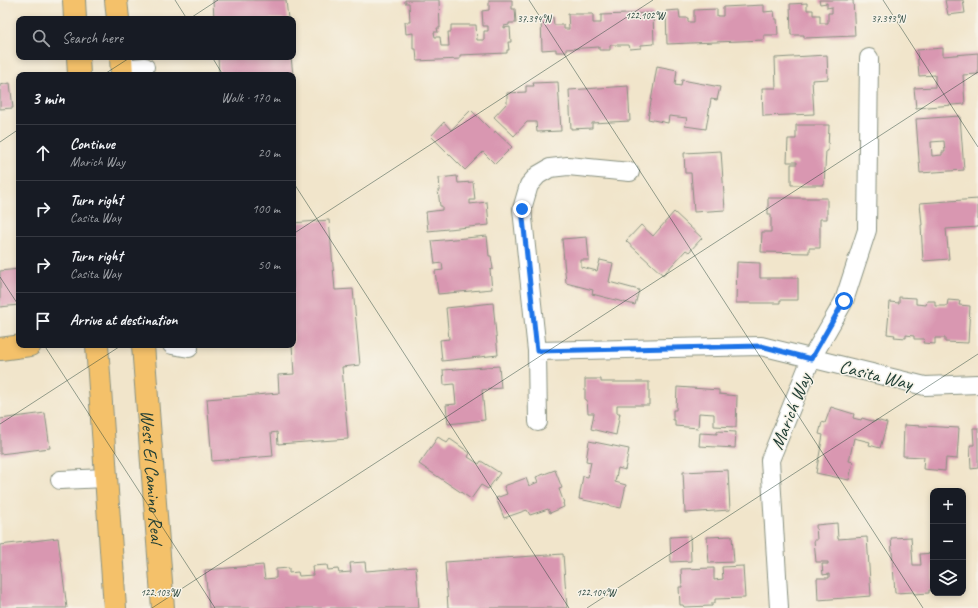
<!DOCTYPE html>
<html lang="en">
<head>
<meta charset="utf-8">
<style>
  :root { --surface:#171b24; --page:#242831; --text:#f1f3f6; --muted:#9ea1a6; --line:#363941 }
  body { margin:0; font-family:Caveat,sans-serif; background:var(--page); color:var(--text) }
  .controls { position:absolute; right:12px; bottom:12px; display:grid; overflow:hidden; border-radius:8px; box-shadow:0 2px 6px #0003 }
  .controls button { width:36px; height:36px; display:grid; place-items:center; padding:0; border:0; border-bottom:1px solid var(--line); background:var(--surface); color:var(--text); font:20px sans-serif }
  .stop { position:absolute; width:12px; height:12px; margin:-9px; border:3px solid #1a73e8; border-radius:50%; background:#fff }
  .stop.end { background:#1a73e8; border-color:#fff; box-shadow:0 1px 4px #0008 }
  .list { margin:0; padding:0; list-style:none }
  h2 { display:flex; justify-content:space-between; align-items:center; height:52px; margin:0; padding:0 16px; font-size:17px }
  h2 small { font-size:13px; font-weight:400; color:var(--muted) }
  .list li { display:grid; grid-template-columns:26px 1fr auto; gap:12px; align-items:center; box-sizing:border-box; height:56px; padding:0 16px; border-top:1px solid var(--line) }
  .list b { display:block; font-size:15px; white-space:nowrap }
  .list p { margin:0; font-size:13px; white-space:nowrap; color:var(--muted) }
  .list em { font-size:13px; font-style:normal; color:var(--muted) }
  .icon { flex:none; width:22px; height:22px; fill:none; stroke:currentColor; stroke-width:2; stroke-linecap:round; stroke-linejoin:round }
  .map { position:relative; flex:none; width:978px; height:608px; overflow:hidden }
  .search { position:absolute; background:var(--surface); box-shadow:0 2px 6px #0003; left:16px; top:16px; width:280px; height:44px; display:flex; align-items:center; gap:10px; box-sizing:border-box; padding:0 14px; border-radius:8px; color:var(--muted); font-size:15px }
  .panel { position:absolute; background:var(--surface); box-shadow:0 2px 6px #0003; left:16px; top:72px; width:280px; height:276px; border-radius:8px }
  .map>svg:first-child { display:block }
  .building { fill:#d997b1; fill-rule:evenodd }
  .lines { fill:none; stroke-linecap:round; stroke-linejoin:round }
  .minor-casing { stroke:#889180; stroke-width:20 }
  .major-casing { stroke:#889180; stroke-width:24 }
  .minor { stroke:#fff; stroke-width:18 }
  .major { stroke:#f4c16a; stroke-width:22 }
  .route { stroke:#1a73e8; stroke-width:5 }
  .ticks { fill:none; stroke:#1f3d34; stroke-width:1; stroke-opacity:0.45 }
  .labels { text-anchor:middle; stroke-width:3; stroke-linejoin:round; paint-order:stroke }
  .street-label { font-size:19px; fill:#1f3d34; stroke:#f7f3e8 }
  .ticks-label { font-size:10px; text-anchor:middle; fill:#1f3d34; stroke:#f7f3e8; stroke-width:3; stroke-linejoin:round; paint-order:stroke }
</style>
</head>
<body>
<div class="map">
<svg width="978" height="608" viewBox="0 0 978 608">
  <rect width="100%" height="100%" fill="#f7f3e8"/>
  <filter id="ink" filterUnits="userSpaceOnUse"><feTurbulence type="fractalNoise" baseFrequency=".025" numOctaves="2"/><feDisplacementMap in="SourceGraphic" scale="8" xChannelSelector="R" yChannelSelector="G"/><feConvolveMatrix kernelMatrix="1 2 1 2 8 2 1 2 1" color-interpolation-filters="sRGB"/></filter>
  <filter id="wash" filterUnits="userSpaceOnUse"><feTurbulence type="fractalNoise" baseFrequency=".012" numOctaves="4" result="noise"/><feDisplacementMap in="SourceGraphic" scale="16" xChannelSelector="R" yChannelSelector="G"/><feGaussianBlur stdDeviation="0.9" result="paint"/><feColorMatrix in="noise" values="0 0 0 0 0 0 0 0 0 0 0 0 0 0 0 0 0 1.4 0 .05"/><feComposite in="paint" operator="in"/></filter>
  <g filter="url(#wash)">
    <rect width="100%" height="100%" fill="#f1e5cb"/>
    <g id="blocks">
      <!-- building -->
      <path class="building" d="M213 0H286L288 19H214Z
        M405 0H439L440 28H437L438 32H434L435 37H440L441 46H449L448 32H451V25H476L477 40H484V31H488V26H483L482 11 489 10V0H512V9H515L516 23H509V25L504 26V28L510 27 511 42H508L509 50H507V53L460 55V59L417 61 416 49H413V33L406 34 405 22H410L409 3H405Z
        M819 0H853L855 36 804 38V35H791L790 4 807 3V10H813V15H820V23H828V13H832V7L827 8V3L820 4Z
        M945 0H963L965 13 948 15Z
        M764 5V12L774 11 775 19H777L778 35H764V40L667 44 666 11 679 10 680 18H688V22H694V10L717 9V16H723V7Z
        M653 13 654 44 641 45V48L630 49 629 45H610V50H599V47L566 49V52H556V49L542 50 541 18 553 17 554 25H564V29H569L568 14H593V23H601V15Z
        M943 48V56L978 53V74L963 75 965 104 916 108 914 88 935 87V75L919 76 917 50Z
        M827 55 828 79 812 80 814 114 763 116 762 88H776L775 58Z
        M218 57H291L293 75H219Z
        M657 66 677 70 675 85 681 86 682 80 720 87 717 100 711 99 706 129 685 126 687 118 669 116 668 123 648 119Z
        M558 82 561 131 537 132 536 122H527L514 136 494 117 507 103V93L526 92V86H534L533 83Z
        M10 83 13 108 0 109V85Z
        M628 86 630 121 592 123V128L571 129 569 90Z
        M471 110 494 133 495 131 512 147 495 164 483 152 465 170 431 136 444 122 451 130Z
        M960 116 964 170 920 173 916 119ZM944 141 945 152H942V155L932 156 931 142Z
        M796 125H829L828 151H826L824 185H791V164H797V162H787L788 139H796Z
        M721 151 725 210 694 212 691 173H685L684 153Z
        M457 176 458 183 473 182 475 200H470V204L487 202 489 225 428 231 426 212 442 210V206H440L438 190H440L439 178Z
        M768 198H827V219H820V248H809V253L761 252 762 232H771V214H768Z
        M978 199V227L946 229 949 259 923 261 921 225H922L920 203Z
        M674 212 702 238 689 252 686 250 663 275 626 241 641 225 653 236Z
        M329 220 335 290 353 289 360 365 342 367 348 439 278 444 277 432 271 433 273 456 212 461 207 399 279 393 278 375 294 374 292 345H293V223Z
        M487 236 489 256H491L493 269 490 270 492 289 438 294 435 271 443 270 442 263 435 264 432 241Z
        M587 237 589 260H581V267L597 271 600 260 613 263 609 282 639 290 635 305 592 294 593 290 566 283 562 239Z
        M737 262 760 263V278H798V300H780V303H736Z
        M19 269V305L0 307V271Z
        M899 297 916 298V304L926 305 927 301H935V306H947L948 300 960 301 959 305 970 306 968 343 945 342V338H935V344L923 343 924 339H914V336L906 335V338L894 337 895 335 887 334 890 302 899 303Z
        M493 303 498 355 442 361 440 340 449 339 446 308Z
        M499 366 501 388 482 390 485 420 448 424 446 405 456 404 454 384 444 385 443 370Z
        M585 379H601V382H649V405H617V413H620L616 435 591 429 594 413H588L587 400H585Z
        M677 387 719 390V394L737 396 736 427 714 426V414L699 413 698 428 675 426V420H673V410H676Z
        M831 407 854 414 853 418 861 420 862 418 875 422 876 420 887 423 880 448 869 445 870 442 854 438 849 461 853 462 849 480 816 473 823 435 819 434 822 422 825 423Z
        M45 413 50 448 0 454V419Z
        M904 425 959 428 957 459 946 458 945 471 923 469 924 457 903 456Z
        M973 428H978V468L971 469 970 445H974Z
        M717 431 736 432 735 448 699 446 700 433 717 434Z
        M438 437 447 443 450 439 470 453 468 457 479 464 481 461 500 473 488 489 481 485 471 499 419 464Z
        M589 441 629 449 625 470 618 468 615 482 626 485 621 508 579 499 583 476 588 477 591 462 586 461Z
        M555 470 562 488 559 489 564 503H563L564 507 550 513 548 509 530 515 527 510 504 518 496 498 507 494 504 486 526 478 529 486 538 482 536 477Z
        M728 470 730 510 685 513 683 472Z
        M837 523 838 539 867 537 871 596 818 600 817 578H829V574L823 575 822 564H828V562H816L814 540H817L816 525Z
        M690 536 691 561 671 562 670 537Z
        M732 536 734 562 709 563 707 537Z
        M911 537 913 565H921L920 554 933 553V590H929V593L914 594V592L895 593 891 538Z
        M58 538 67 608H0V545Z
        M563 554 567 608H448L445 562Z
        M365 562 366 571 416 567 419 608H209L205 570 263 565 265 579 276 578V569L289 568V573L298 572 299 576 313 575 312 566 327 565 328 570 338 569 339 573 351 572 350 563Z
        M743 566 745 598 715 599V603H712V606L684 607 683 605H680L679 587H682L681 569 714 568V580L723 579 722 567Z"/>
    </g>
  </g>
  <g filter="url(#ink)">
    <use href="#blocks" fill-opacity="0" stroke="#889180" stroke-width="1"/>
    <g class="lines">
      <!-- minor casing -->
      <g class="minor-casing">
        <path id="minor" d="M122 69 145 67
          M172 345 189 348 188 345
          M537 351 761 346 925 386 978 384
          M538 422 537 351 522 209 529 185 538 175 550 168 568 166 630 172
          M60 480 106 478
          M779 608 770 460 811 359 844 301 867 230 869 58"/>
      </g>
      <!-- major casing -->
      <g class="major-casing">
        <g id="major">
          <path d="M74 0 75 19"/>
          <path d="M116 0 118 19"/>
          <path d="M78 57 79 75"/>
          <path d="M121 57 122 75"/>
          <path d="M97 345 115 608"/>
          <path id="s1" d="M143 345 163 608"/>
          <path d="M0 349 30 345"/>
        </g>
      </g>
      <!-- minor -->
      <use href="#minor" class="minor"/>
      <!-- major -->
      <use href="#major" class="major"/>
    </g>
  </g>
  <g class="lines" filter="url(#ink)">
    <!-- route -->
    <path class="route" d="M522 209 537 351 761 346 811 359 844 301"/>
  </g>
  <!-- ticks -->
  <path class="ticks" d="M175 0 187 19M529 0 923 608M883 0 978 147M189 19 218 0M212 57 223 75M103 75 131 57M0 142 19 129M293 182 569 608M293 234 653 0M0 277 19 306M44 345 215 608M0 424 122 345M152 608 978 72M587 608 978 354"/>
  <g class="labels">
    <!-- street labels -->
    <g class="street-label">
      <text transform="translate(876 374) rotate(14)" y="7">Casita Way</text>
      <text transform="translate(790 411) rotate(-68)" y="7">Marich Way</text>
      <text dy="7" stroke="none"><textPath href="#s1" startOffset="132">West El Camino Real</textPath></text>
    </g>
  </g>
  <g class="ticks-label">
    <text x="645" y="19">122.102°W</text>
    <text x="888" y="22">37.393°N</text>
    <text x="534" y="22">37.394°N</text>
    <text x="160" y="596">122.103°W</text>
    <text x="596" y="596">122.104°W</text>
  </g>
</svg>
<div class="controls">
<button>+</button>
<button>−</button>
<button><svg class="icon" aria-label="layers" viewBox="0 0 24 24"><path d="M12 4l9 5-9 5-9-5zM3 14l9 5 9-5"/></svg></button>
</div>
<div class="stop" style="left:844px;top:301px"></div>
<div class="stop end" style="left:522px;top:209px"></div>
<div class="search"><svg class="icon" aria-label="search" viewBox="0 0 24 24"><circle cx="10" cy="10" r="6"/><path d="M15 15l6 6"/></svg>Search here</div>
<section class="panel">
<h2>3 min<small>Walk · 170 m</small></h2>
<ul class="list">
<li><svg class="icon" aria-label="ahead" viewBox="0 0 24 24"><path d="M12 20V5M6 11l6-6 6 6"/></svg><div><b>Continue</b><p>Marich Way</p></div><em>20 m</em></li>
<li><svg class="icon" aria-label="right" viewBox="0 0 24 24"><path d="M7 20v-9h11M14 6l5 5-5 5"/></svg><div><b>Turn right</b><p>Casita Way</p></div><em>100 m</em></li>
<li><svg class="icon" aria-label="right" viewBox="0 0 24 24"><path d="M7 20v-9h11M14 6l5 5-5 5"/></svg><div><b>Turn right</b><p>Casita Way</p></div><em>50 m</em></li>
<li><svg class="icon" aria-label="arrive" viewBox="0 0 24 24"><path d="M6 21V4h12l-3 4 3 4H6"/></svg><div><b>Arrive at destination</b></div></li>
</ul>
</section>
</div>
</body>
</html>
